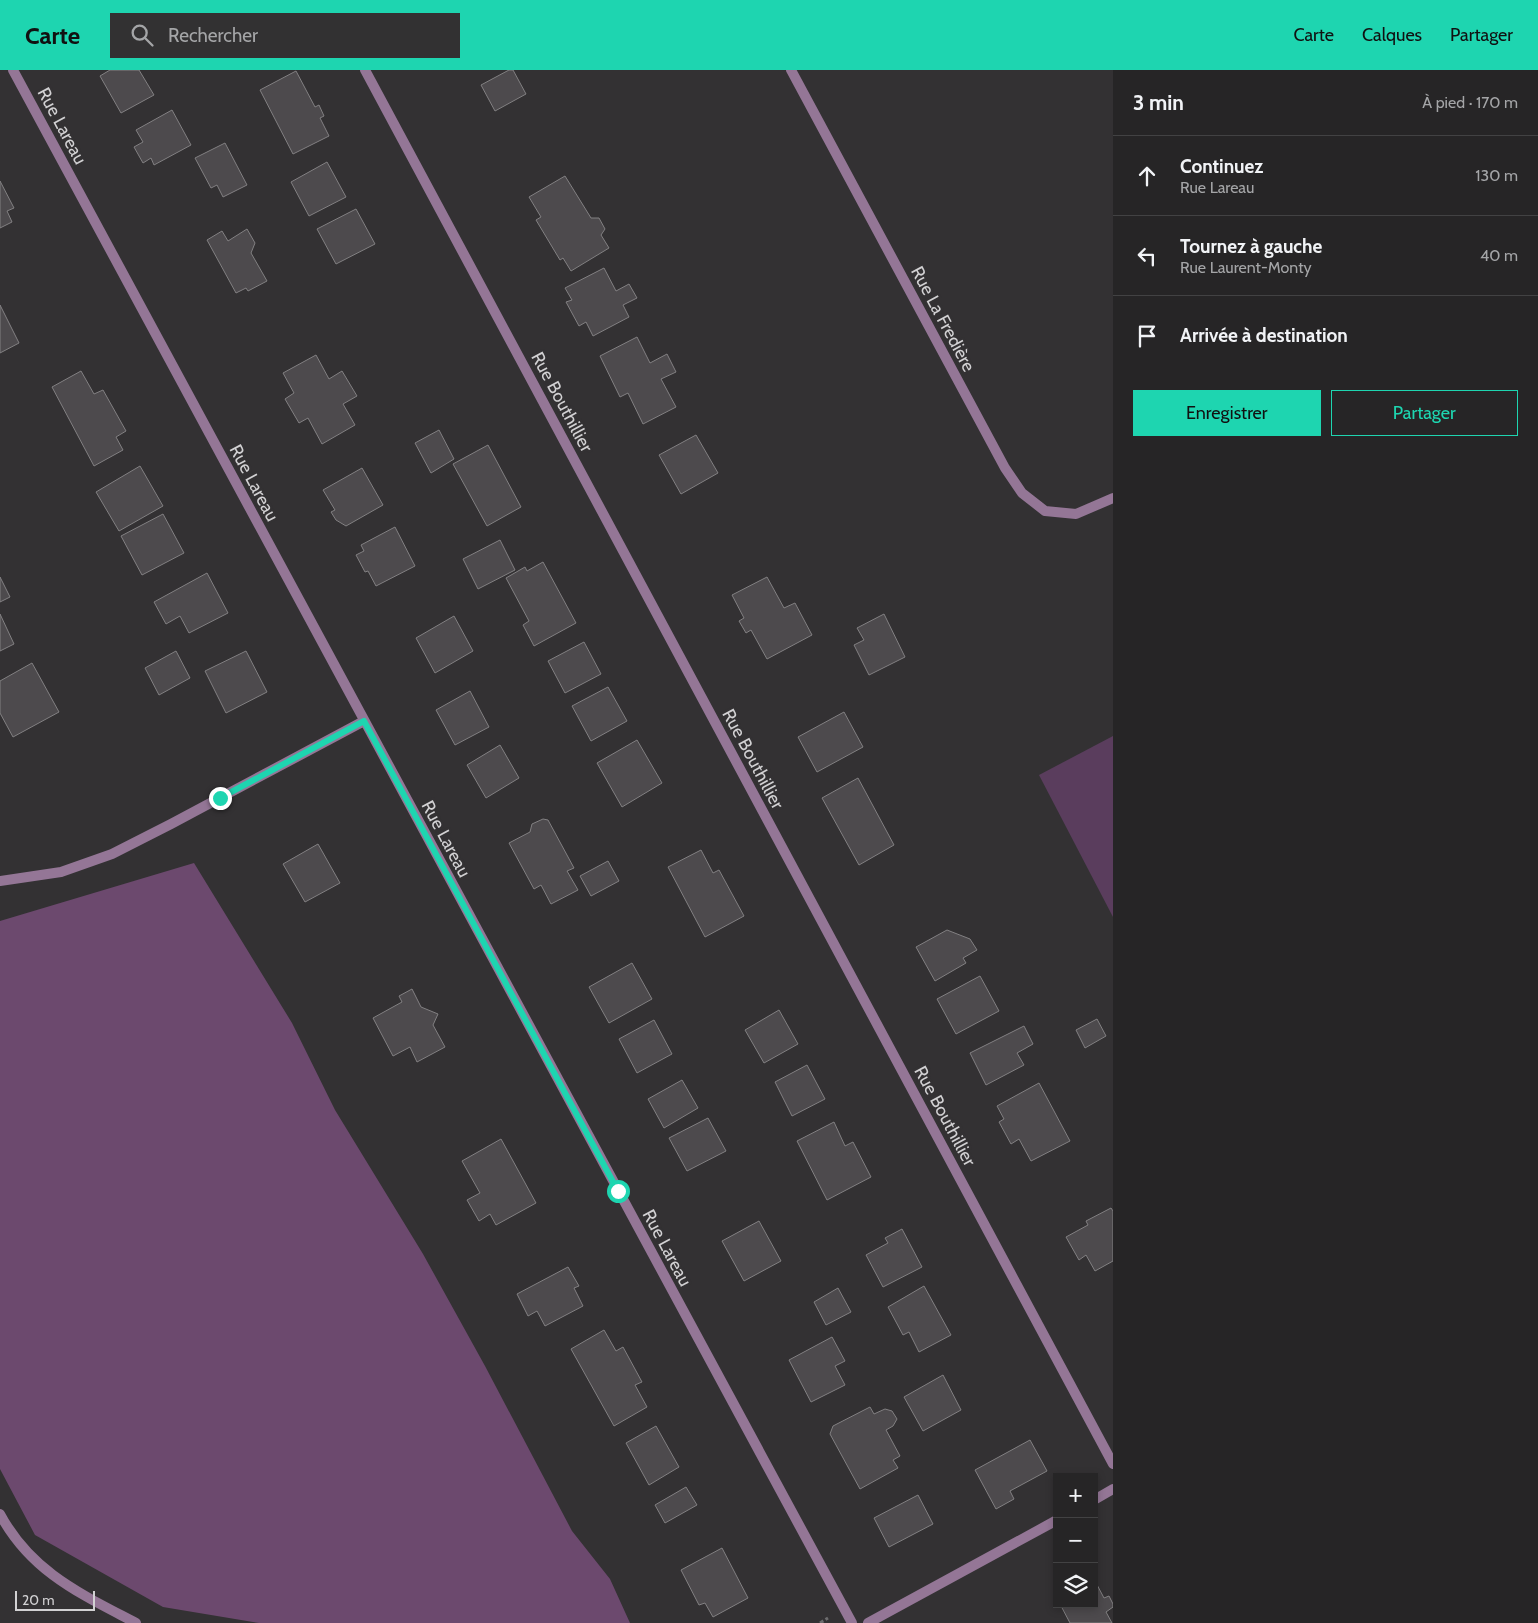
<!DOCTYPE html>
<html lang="fr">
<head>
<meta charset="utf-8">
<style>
  :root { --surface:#262526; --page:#323132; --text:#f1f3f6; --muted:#a4a5a7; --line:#424243; --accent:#1ed5b0 }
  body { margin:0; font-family:Cabin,sans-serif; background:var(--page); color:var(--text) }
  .controls { position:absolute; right:15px; bottom:15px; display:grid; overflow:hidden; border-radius:0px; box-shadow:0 2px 8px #0003 }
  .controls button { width:45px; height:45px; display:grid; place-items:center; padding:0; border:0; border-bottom:1px solid var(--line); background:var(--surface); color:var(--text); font:25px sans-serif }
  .scale { position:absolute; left:15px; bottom:12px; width:80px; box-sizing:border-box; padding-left:5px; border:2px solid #d2d1d3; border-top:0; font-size:14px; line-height:18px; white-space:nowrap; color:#d2d1d3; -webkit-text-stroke:4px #333133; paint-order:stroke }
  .stop { position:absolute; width:15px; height:15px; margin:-11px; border:4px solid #1ed5b0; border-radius:50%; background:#fff }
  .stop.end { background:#1ed5b0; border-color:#fff; box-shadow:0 1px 5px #0008 }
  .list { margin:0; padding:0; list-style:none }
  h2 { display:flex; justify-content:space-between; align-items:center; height:65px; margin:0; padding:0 20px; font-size:21px }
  h2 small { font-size:16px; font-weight:400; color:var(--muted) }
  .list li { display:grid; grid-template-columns:32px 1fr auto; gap:15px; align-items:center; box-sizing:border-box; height:80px; padding:0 20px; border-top:1px solid var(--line) }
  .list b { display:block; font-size:19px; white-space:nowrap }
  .list p { margin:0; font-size:16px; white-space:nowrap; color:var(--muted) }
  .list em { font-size:16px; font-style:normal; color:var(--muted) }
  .actions { display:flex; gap:10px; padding:15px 20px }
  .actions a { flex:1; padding:11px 0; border:1px solid var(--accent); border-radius:0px; text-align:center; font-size:18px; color:var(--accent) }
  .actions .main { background:var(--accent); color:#111 }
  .icon { flex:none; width:28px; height:28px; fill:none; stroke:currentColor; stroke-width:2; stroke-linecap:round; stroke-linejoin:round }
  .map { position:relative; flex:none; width:1113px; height:1553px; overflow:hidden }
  header { display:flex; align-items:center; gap:30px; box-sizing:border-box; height:70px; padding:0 25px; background:var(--accent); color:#111 }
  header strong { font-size:24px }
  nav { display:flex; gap:28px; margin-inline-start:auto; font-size:18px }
  .search { width:350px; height:45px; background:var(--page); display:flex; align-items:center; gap:12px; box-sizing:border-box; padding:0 18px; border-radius:0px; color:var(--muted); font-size:19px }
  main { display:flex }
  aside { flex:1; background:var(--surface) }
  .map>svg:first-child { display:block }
  .green { fill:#5a3d5d }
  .forest { fill:#6c496e }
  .building { fill:#4d4a4d; stroke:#828082 }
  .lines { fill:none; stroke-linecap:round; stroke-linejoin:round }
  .path { stroke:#6d6c6e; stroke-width:3; stroke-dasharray:4 2.5; stroke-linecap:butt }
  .street { stroke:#947696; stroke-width:10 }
  .route { stroke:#1ed5b0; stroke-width:6 }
  .labels { text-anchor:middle; stroke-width:5; stroke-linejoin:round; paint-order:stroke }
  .street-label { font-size:18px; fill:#d2d1d3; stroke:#333133 }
</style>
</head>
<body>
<header>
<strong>Carte</strong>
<div class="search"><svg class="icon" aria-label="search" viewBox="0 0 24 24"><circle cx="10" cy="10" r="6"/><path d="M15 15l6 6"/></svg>Rechercher</div>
<nav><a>Carte</a><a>Calques</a><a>Partager</a></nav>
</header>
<main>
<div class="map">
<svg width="1113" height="1553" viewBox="0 0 1113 1553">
  <rect width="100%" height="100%" fill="#333133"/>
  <!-- green -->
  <path class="green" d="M1113 666V847L1039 705Z"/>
  <!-- forest -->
  <path class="forest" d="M194 793 292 953 335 1040 423 1184 485 1296 572 1461 610 1509 630 1553H259L163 1537 35 1465 0 1399V851Z"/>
  <!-- building -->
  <path class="building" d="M110 0H139L154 25 121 43 100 6Z
    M509 0H513L526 24 495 41 481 15Z
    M296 1 315 37 319 35 324 46 320 48 329 66 293 84 260 20Z
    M172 40 191 75 154 95 151 88 143 93 134 77 143 72 136 60Z
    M225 73 247 115 223 127 217 115 211 118 195 88Z
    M327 92 346 127 309 146 291 112Z
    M565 106 591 148H599L605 159 601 165 609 178 571 201 563 188 560 190 536 150 541 147 529 127Z
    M0 111 14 138 7 141 12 152 0 158Z
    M356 139 375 174 336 194 317 159Z
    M247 159 255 173 251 183 267 211 248 221 246 218 236 223 207 170 222 161 228 171Z
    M604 198 616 221 629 214 637 228 623 235 629 247 593 266 586 252 579 256 566 232 572 230 565 218Z
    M0 235 19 273 0 283Z
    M637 267 650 293 667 284 676 302 661 309 676 337 643 354 628 323 620 327 600 286Z
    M316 285 329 309 342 301 357 326 343 334 355 355 322 374 308 348 299 353 285 329 294 323 283 303Z
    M81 301 94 324 103 320 126 361 116 367 123 380 94 396 52 317Z
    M439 360 454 389 431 403 415 373Z
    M696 365 718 403 681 424 659 385Z
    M488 375 521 437 487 456 453 394Z
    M140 396 163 436 119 461 96 422Z
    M362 398 383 435 346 456 336 450 331 442 335 440 323 420Z
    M163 444 184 483 142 505 121 466Z
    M395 457 415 496 376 516 368 501 365 502 356 485 364 481 361 475Z
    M500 470 515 500 478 519 463 489Z
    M543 492 576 553 534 576 523 555 529 551 506 508 525 497 527 501Z
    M207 503 228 543 189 563 180 546 166 554 154 532Z
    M0 507 10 527 0 532Z
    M767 507 784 538 795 533 812 565 767 589 751 560 746 563 739 551 744 548 732 525Z
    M0 544 14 574 0 581Z
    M884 544 905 587 869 605 854 575 864 570 857 558Z
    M454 546 473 581 435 603 416 568Z
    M584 572 601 604 565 623 548 591Z
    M176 581 190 608 159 625 145 598Z
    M246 581 267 622 226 643 205 601Z
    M32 593 59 642 13 667 0 643V611Z
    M608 617 627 651 591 671 572 636Z
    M470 621 489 657 455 675 436 640Z
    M844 642 863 677 817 702 798 667Z
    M637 670 662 713 622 737 597 693Z
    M500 675 519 708 486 728 467 695Z
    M858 708 894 775 859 795 822 728Z
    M543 749 548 750 574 798 567 801 578 820 551 834 541 815 534 819 509 773 530 762 532 754Z
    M318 774 340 813 305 832 283 794Z
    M701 780 713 803 719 800 744 846 705 867 668 797Z
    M608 791 619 811 591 826 580 806Z
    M947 860 970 869 977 880 963 888 966 893 935 911 916 877Z
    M632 893 652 929 609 953 589 917Z
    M980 906 999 941 956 964 937 929Z
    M412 919 421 937 438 944 433 955 445 977 417 992 410 977 393 986 373 948 402 932 399 926Z
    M779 940 798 974 764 993 745 960Z
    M1097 949 1106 966 1085 978 1076 960Z
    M654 950 672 984 637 1003 619 969Z
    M1024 956 1033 974 1017 983 1024 995 986 1015 970 983Z
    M807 995 825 1029 792 1046 775 1012Z
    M682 1010 698 1038 664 1058 648 1029Z
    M1039 1013 1070 1071 1031 1091 1019 1069 1011 1074 999 1052 1004 1049 997 1036Z
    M708 1048 726 1081 687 1101 669 1068Z
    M834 1052 845 1076 853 1072 871 1107 827 1130 797 1071Z
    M501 1069 536 1133 496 1155 490 1144 479 1151 467 1130 480 1123 462 1091Z
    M1111 1138 1113 1141V1191L1095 1201 1086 1185 1079 1190 1066 1167 1088 1155 1086 1151Z
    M759 1151 781 1191 744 1211 722 1171Z
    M902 1159 922 1197 883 1217 866 1185 888 1173 885 1168Z
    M568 1197 579 1216 574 1218 583 1236 545 1256 537 1241 528 1246 517 1224Z
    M924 1216 951 1265 919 1282 909 1262 903 1265 888 1237Z
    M838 1218 851 1242 826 1255 814 1232Z
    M604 1260 616 1281 623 1277 642 1312 635 1315 647 1337 614 1356 571 1279Z
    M832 1267 845 1291 835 1296 845 1315 811 1332 789 1290Z
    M943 1305 961 1340 923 1361 904 1327Z
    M870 1337 874 1344 885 1339 892 1341 897 1349 893 1356 886 1360 900 1386 893 1390 898 1398 860 1419 830 1364 833 1356Z
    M656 1356 679 1397 649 1415 626 1373Z
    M1030 1370 1047 1401 1010 1421 1014 1429 996 1439 975 1400Z
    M686 1417 697 1435 665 1453 655 1435Z
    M918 1425 933 1454 889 1477 874 1448Z
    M722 1478 748 1528 713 1547 705 1533 699 1535 681 1500Z
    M1095 1511 1104 1528 1109 1526 1113 1534V1537L1106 1542 1112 1553H1070L1060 1534H1094Z"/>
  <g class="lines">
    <!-- path -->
    <path class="path" d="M820 1553 828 1548"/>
    <!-- street -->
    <path class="street" d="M13 0 852 1553
      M365 0 1113 1394
      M791 0 1005 398 1022 423 1045 441 1076 444 1113 428
      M0 811 61 802 112 784 171 754 364 651
      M1094 1430 1113 1419
      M0 1444C31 1502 81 1524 136 1553
      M868 1553 1057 1450"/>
  </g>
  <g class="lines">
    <!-- route -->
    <path class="route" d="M220 728 364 651 618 1121"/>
  </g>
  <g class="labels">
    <!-- street labels -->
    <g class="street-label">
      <text transform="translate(62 56) rotate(62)" y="6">Rue Lareau</text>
      <text transform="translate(943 249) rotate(62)" y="6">Rue La Fredière</text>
      <text transform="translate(562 332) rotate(62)" y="6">Rue Bouthillier</text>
      <text transform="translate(254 413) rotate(62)" y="6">Rue Lareau</text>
      <text transform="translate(753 689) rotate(62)" y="6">Rue Bouthillier</text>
      <text transform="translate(446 769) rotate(62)" y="6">Rue Lareau</text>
      <text transform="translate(945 1046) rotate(62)" y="6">Rue Bouthillier</text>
      <text transform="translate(667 1178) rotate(62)" y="6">Rue Lareau</text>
    </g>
  </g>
</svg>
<div class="controls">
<button>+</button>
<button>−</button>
<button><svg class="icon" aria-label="layers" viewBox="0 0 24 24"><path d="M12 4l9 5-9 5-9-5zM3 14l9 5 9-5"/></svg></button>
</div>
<div class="scale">20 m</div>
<div class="stop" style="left:618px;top:1121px"></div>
<div class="stop end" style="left:220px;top:728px"></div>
</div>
<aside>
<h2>3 min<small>À pied · 170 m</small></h2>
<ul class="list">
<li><svg class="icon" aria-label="ahead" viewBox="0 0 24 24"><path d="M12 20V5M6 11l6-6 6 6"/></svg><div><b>Continuez</b><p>Rue Lareau</p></div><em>130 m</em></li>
<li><svg class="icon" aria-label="left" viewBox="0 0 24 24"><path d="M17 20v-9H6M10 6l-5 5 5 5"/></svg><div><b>Tournez à gauche</b><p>Rue Laurent-Monty</p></div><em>40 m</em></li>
<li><svg class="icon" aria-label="arrive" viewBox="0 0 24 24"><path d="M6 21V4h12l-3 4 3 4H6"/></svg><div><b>Arrivée à destination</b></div></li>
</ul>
<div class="actions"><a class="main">Enregistrer</a><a>Partager</a></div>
</aside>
</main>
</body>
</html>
